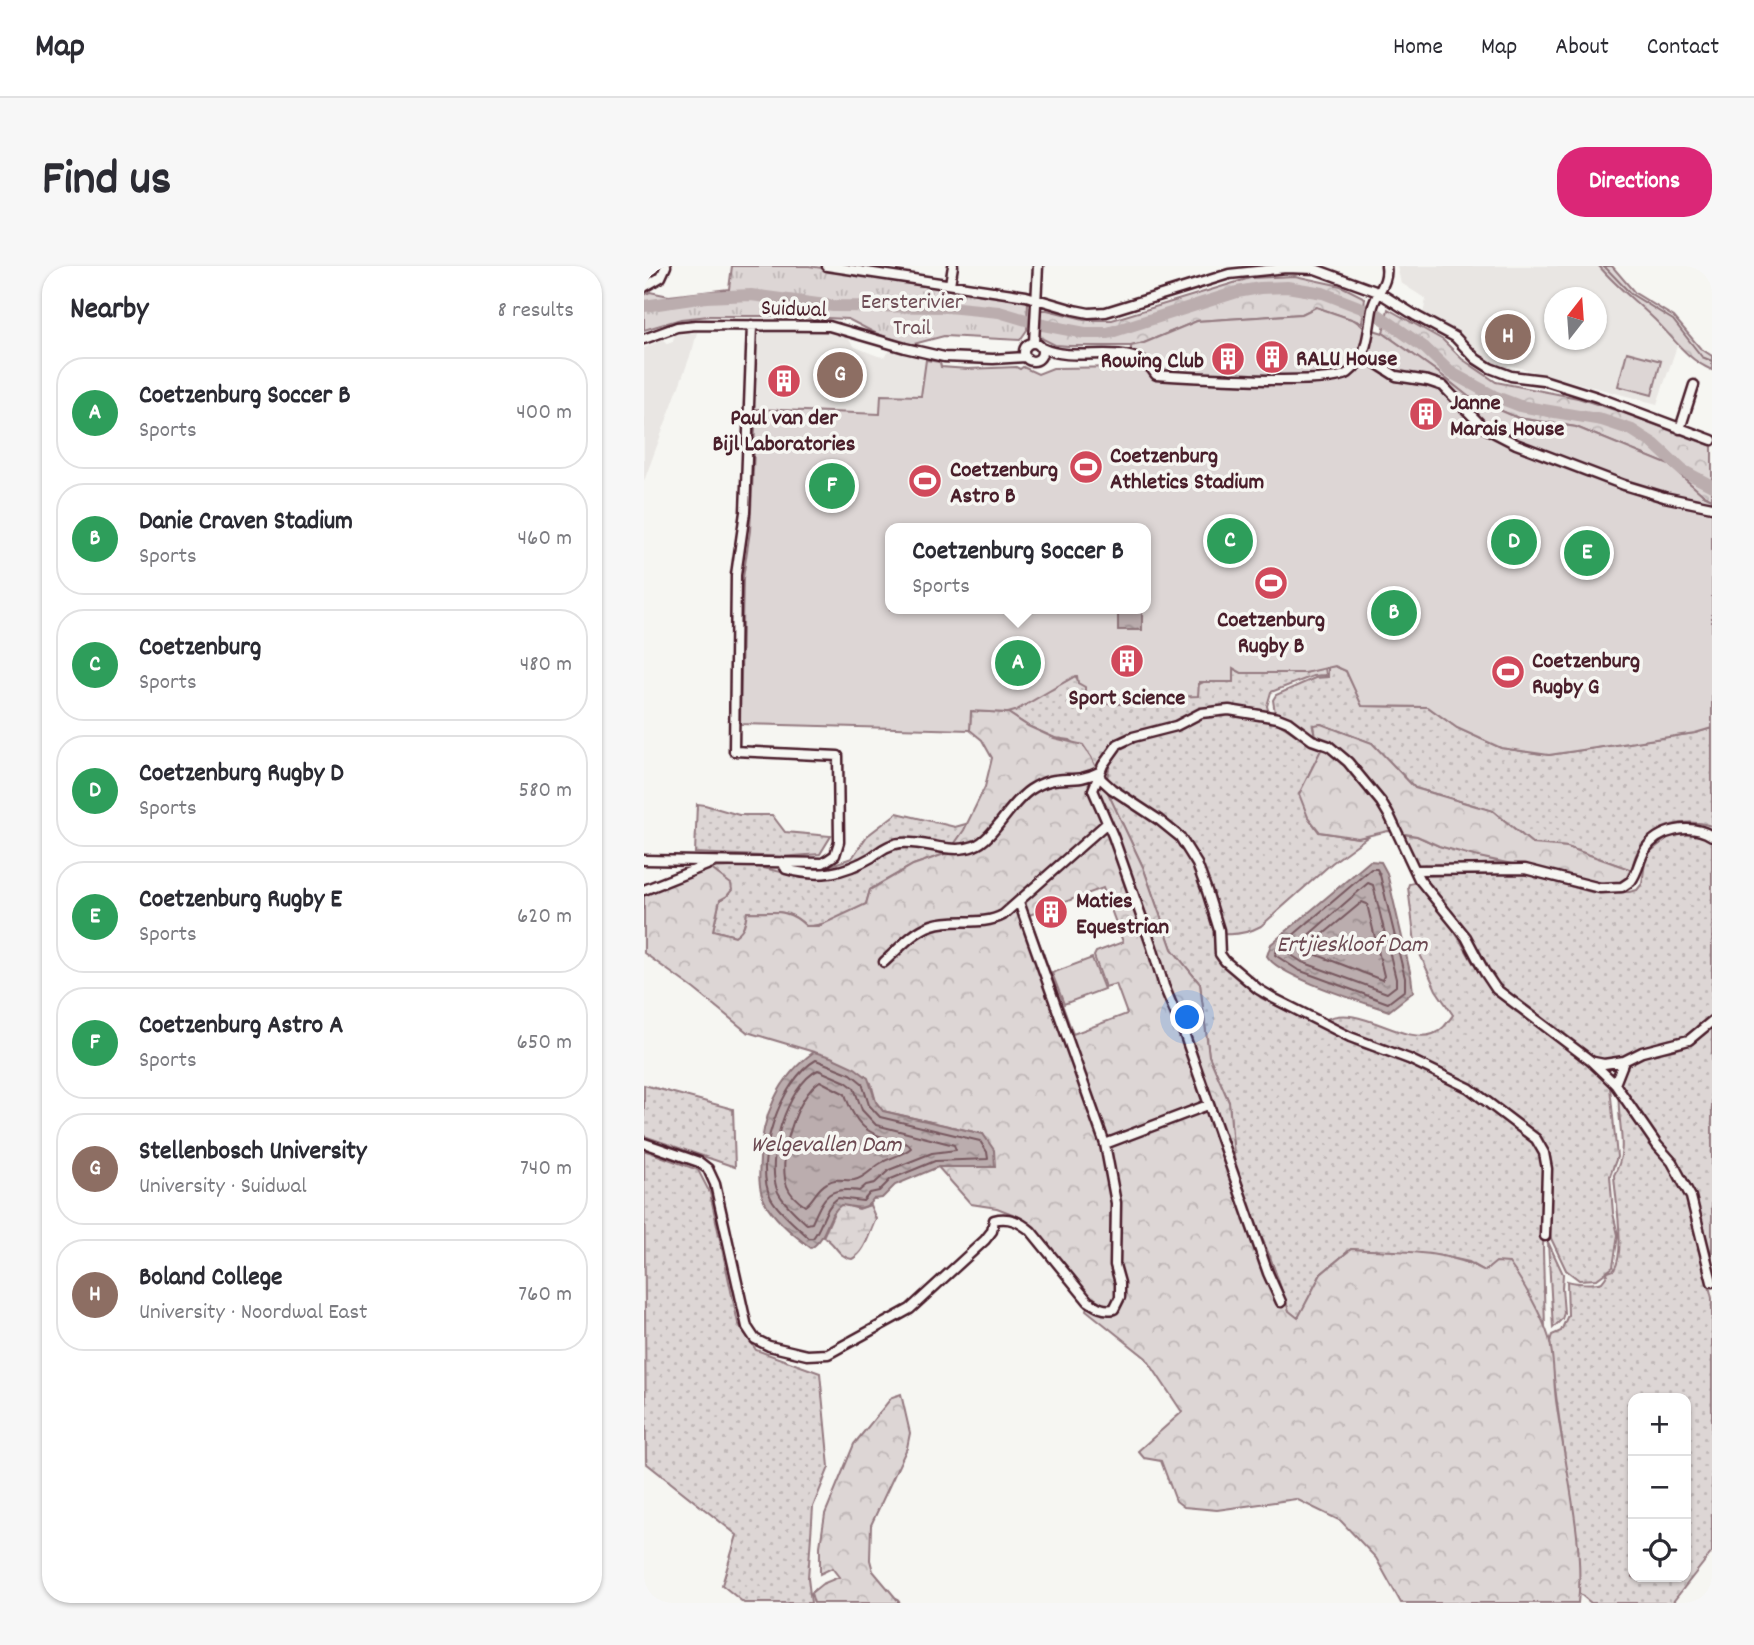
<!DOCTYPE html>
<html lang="en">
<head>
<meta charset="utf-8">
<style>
  :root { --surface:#fff; --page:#f7f7f7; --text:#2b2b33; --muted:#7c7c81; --line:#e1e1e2; --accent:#db2777 }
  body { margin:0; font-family:Dekko,sans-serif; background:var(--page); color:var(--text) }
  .controls { position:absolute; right:21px; bottom:21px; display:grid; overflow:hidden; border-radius:14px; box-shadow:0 2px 5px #0004 }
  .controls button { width:63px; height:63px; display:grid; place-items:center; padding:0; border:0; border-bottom:2px solid var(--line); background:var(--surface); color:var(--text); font:35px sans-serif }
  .compass { position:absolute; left:900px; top:21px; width:63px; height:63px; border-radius:50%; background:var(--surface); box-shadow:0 2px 5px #0004; rotate:17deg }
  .you { position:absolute; left:544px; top:752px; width:24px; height:24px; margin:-18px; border:5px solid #fff; border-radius:50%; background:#1a73e8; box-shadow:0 0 0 10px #1a73e833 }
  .badge { display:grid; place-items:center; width:46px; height:46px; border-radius:50%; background:var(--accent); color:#fff; font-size:23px; font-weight:700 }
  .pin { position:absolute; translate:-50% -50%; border:4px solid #fff; box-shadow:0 2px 7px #0006 }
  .popup { position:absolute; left:241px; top:257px; width:266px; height:91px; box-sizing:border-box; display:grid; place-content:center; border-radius:14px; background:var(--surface); filter:drop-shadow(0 2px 5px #0005); font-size:23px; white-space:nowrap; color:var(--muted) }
  .popup b { font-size:26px; color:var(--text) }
  .popup::after { content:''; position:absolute; left:50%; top:100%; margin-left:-14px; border:14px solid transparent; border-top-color:var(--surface) }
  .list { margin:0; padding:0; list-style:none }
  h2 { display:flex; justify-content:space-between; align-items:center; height:91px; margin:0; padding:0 28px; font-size:30px }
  h2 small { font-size:23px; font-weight:400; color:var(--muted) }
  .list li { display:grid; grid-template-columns:46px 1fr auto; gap:21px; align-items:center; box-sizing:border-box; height:112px; margin:0 14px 14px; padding:0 14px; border:2px solid var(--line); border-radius:28px }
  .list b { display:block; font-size:26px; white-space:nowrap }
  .list p { margin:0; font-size:23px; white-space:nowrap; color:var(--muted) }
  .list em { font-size:23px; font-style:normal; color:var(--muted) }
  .icon { flex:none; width:38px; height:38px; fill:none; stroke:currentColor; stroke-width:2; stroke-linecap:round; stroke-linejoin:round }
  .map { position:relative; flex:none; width:1068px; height:1337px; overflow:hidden; border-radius:28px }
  header { display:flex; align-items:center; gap:42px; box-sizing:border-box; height:98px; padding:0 35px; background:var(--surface); border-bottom:2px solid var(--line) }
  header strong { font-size:33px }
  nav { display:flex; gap:38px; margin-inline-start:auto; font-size:24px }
  .intro { display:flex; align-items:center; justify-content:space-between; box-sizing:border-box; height:168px; padding:0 42px }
  h1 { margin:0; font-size:49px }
  .button { padding:18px 32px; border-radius:28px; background:var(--accent); color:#fff; font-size:24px; font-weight:700 }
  main { display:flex; gap:42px; padding:0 42px }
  aside { flex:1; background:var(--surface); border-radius:28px; box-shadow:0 2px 5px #0004 }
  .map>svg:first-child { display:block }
  .built { fill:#e9e6e3; fill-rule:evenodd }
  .grass { fill:url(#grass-dots); stroke:#947a80; stroke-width:2; fill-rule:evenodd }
  .forest { fill:url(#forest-crowns); stroke:#947a80; stroke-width:2; fill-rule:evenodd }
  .wetland { fill:url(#wetland-marsh); stroke:#947a80; stroke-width:2 }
  .park { fill:url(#park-tufts); stroke:#947a80; stroke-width:2 }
  .garden { fill:#ddd6d5; stroke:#947a80; stroke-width:2; fill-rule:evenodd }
  .water { fill:url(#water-ripples); stroke:#8e747a; stroke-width:2 }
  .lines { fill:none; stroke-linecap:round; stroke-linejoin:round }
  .shore { stroke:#77585f; stroke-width:2 }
  .stream { stroke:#8e747a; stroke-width:2 }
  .river { stroke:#bbadae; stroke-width:12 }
  .minor-casing { stroke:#4a1f2b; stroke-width:13 }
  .minor { stroke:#f6f6f2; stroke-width:8 }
  .labels { text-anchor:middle; stroke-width:7; stroke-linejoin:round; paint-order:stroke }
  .park-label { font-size:23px; fill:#6f4d56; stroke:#f6f6f2 }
  .street-label { font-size:23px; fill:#4a1f2b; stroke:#f6f6f2 }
  .poi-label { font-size:23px; font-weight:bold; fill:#4a1f2b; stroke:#f6f6f2; text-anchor:start }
  .water-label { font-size:24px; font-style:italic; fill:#6c4a52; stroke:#f6f6f2 }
</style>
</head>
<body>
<header>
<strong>Map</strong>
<nav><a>Home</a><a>Map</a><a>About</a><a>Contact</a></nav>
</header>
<div class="intro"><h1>Find us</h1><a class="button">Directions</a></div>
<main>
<aside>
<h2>Nearby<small>8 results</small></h2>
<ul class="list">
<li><span class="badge" style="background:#2e9e5b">A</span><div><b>Coetzenburg Soccer B</b><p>Sports</p></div><em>400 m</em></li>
<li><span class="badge" style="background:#2e9e5b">B</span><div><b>Danie Craven Stadium</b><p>Sports</p></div><em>460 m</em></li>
<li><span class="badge" style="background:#2e9e5b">C</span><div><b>Coetzenburg</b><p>Sports</p></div><em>480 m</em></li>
<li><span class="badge" style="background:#2e9e5b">D</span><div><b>Coetzenburg Rugby D</b><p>Sports</p></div><em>580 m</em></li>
<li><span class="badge" style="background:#2e9e5b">E</span><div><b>Coetzenburg Rugby E</b><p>Sports</p></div><em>620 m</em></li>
<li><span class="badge" style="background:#2e9e5b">F</span><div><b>Coetzenburg Astro A</b><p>Sports</p></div><em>650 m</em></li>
<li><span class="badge" style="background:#8d6e63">G</span><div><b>Stellenbosch University</b><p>University · Suidwal</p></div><em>740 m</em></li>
<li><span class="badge" style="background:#8d6e63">H</span><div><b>Boland College</b><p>University · Noordwal East</p></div><em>760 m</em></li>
</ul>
</aside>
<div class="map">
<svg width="1068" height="1337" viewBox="0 0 1068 1337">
  <defs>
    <pattern id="grass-dots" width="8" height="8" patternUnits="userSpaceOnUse" patternTransform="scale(1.75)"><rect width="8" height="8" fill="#ddd6d5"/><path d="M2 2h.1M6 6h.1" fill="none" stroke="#bfb7b7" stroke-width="1.8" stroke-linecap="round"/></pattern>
    <pattern id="forest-crowns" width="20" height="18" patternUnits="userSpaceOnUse" patternTransform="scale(1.75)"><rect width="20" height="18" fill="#ddd6d5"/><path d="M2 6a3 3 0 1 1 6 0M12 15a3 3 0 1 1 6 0" fill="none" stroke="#bfb7b7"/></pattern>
    <pattern id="wetland-marsh" width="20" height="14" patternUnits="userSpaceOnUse" patternTransform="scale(1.75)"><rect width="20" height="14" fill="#ddd6d5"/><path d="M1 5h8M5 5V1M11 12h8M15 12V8" fill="none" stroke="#bfb7b7"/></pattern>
    <pattern id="park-tufts" width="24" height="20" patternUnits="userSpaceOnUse" patternTransform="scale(1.75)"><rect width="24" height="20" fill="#ddd6d5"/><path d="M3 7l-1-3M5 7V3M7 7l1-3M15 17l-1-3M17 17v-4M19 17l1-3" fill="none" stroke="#bfb7b7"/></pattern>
    <pattern id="water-ripples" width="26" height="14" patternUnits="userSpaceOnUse" patternTransform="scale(1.75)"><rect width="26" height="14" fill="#bbadae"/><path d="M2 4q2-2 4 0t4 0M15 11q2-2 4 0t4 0" fill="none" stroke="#9a8c8e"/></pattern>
  </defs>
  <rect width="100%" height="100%" fill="#f6f6f2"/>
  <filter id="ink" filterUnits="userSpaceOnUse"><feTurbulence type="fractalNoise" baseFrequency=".0143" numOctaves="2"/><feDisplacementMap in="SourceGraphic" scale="14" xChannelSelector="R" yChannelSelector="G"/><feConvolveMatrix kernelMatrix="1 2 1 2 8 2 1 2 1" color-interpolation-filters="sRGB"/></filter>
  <g filter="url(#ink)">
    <!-- built -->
    <path class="built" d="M753 0H955L973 21 1008 51 1033 80 1013 138 865 99 861 104 839 94 814 68 779 49 782 33 757 17ZM911 32H953V74H911Z
      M189 65 200 68 211 81 234 90 240 91 247 84 282 94 277 130 238 129 237 148 112 143 113 66Z
      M53 66 49 82 0 215V82L20 73 22 77 29 76 30 69Z"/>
    <!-- grass -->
    <path class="grass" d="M691 400 702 405 719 440 784 441 813 462 857 482 905 489 1051 467 1068 462V560C1033 549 993 565 988 604L923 581 889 578 849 545 771 522 728 477 677 458 669 460 671 470 637 449 631 447 629 434 632 429 671 412 684 411V401Z
      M681 401 682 409 669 410 627 426 623 440 625 448 590 440 533 457 497 464 483 469 467 480 452 505 447 491 425 474 411 472 384 460 364 447 431 410 441 421 445 435 466 438H528L529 431 588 402 598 407H661Z
      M575 448C593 448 618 448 635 458 650 466 661 478 678 483L665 508 664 551 675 566 714 572 726 569 688 597 617 660C606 666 593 669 580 668L570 631 543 574 531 562 470 521 463 513C465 500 468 487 479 479 494 466 554 452 575 448Z
      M463 526 518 559 538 578 558 617 571 667V682L576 695 617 732 716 781 745 790 807 817 835 833 882 869 895 887 900 909 899 984 901 1063 872 1007 841 1005 825 996 798 990 707 983 677 1008 654 1053 645 1045 626 991 592 912 585 836 565 790 556 718 528 683 499 601Z
      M53 538 61 539 95 549H128L141 566 187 570 176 588 136 591 51 587Z
      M253 547 311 561 322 558 321 564 304 587 269 599 235 618 226 624 222 638C205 648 182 660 162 660 143 640 128 648 104 646L98 665 91 670 69 664 76 633 66 602 110 600 169 613 178 602 208 592 223 570Z
      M1030 567 1058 568 1068 574V750L1041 772 991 784 975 793 961 795 951 792 859 725 779 610 866 607 890 610 947 626H985L993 624 998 618 1002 589Z
      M759 568 773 570 795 580 860 597 774 601Z
      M774 616 804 654 831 700 852 729 944 798 957 810 966 821 973 891 966 910 969 947 974 969 969 1001 953 1013 935 1014 922 1004 904 966 906 892 897 875 882 860 839 827 772 791 714 771 681 756V754C714 736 758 779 789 768 798 765 804 756 809 749L792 724 771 677 764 621 765 618Z
      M1068 759V1004L1050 931 1040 911 975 818C980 783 1018 791 1042 780 1052 776 1060 766 1068 759Z
      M0 819 89 843 91 901 0 870Z
      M975 826 1035 913 1044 933 1068 1032V1286L1028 1337H947L935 1327C932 1242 913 1159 906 1075L908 1069 917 1065 924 1049 923 1015C929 1017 952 1019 958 1016 960 1014 963 1009 964 1006L970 1004C982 985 971 932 970 909 986 882 972 855 975 826ZM989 1132H1042V1311H989Z
      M0 884 54 904 66 927 94 1057 112 1084 176 1107 185 1201 169 1241 164 1312 167 1337H100L78 1319 93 1269 2 1197Z
      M904 976 919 1008 918 1022 920 1047 918 1053 909 1062Z"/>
    <!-- forest -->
    <path class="forest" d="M955 0H968L991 27 1030 51 1056 82 1068 90V104C1040 92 1028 69 1007 50 989 33 971 19 955 0Z
      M651 10 697 20 721 32 718 57 672 41 658 48 553 55 500 77 487 80H425L411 79 393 70 395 44H403L444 54H468L606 12Z
      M744 43 799 74 818 93 852 116 934 132 977 146 1068 180V233L1059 229 1025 199 932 161 874 152 825 131 791 104 739 67Z
      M327 445 364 447 384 460 410 472 439 479 447 491 499 601 528 683 556 718 565 790 585 836 592 912 626 991 645 1045 654 1052 677 1008 707 983C751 986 802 983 841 1005L852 996 865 997C879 1016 898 1049 905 1072 911 1094 909 1119 913 1141 921 1200 941 1280 934 1337H757L732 1292 697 1255 652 1233 573 1244 540 1241 532 1235 517 1195 500 1192 494 1185 538 1146 502 1092 442 1044 445 1033 374 950 353 942 327 938 294 901H351L339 868 239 845 232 836 227 817 170 786 103 766 50 723 0 687V628L66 602 87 618 88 624 83 630 76 634 69 664 91 670C101 663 101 657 103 646 128 648 142 640 162 660H175L222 638 226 624 269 599 304 587 320 564 341 521 348 492 338 474 326 464ZM459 622 479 676 452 686 450 690 461 721 472 718 483 748 429 768 385 649Z
      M677 458 728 477 771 522 849 545 889 578 923 581 988 604C985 614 977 616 968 619L830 590 795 580 773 570 744 565 714 572 676 566 664 551 655 528 681 476 671 470 669 459Z
      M257 1128 266 1167 263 1182 227 1259 226 1294 229 1305 256 1337H170L167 1327 178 1318 195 1311 188 1302 176 1308V1280L181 1248 210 1178 248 1131Z"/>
    <!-- wetland -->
    <path class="wetland" d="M197 938 215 943 226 939 232 953C225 966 222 986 208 993 193 991 191 975 179 971L192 942Z"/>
    <!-- park -->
    <path class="park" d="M88 0H165L371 31 384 35 383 64 376 74 300 70 266 79 231 67 204 53 136 50H65L37 53 0 64V29L6 26 25 30 85 23Z"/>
    <!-- garden -->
    <path class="garden" d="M672 41 710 54 720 61 739 67 791 104 825 131 874 152 932 161 1025 199 1059 229 1068 233V462L1051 467 905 489 857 482 813 462 784 441 718 440 702 405 691 400 661 407H598L589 402V416H555L554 430 529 431 528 438H466L445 435 441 431V421L434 417 433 410H431L371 445 364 447 327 445 326 464 96 458 99 312 106 265 112 143 236 148 237 129 277 130 282 94 296 96 297 101 324 103 372 101 376 103 379 101 394 108 409 102 486 101 487 80 500 77 553 55 658 48ZM246 262H502V343H246Z
      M983 86 1017 95 1008 129 974 120Z
      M448 692 460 723 420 738 408 707Z"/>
    <!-- water -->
    <path class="water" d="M474 343H498V364H474Z
      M726 595 737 596 743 607 767 710 769 726 745 745C719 736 635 711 623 690L627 678Z
      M170 786 187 791 211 802 224 812 232 836 239 845 339 868 350 884 351 901H294L251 919 238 932 229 933C220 947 211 940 197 939 182 949 184 972 167 982 152 971 130 953 121 936 114 924 115 907 116 893 118 851 134 811 170 786Z"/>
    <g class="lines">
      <!-- shore -->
      <path class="shore" d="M727 603H733L736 609 761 712V724L744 737 654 704 631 689 634 682Z
        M724 617 729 619 752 713V720L743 727 658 696 644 687Z
        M718 636 723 638 740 710 738 714 663 685 664 681Z
        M172 794 207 808 218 817 225 839 236 851 336 875 343 886 344 893 291 895 247 913 235 925 226 927 219 935 194 932C180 941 179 960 169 972H165C153 960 135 947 127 932 108 896 137 813 172 794Z
        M174 804 202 816 210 822 218 844 232 859 310 879 312 884 288 887 245 904 231 917 222 919 215 925C183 920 180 931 168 957L163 958C153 949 140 938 134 926 120 895 143 819 174 804Z
        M176 815 201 828C213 866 228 869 264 878L267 882C259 889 247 891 237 897 228 902 221 912 210 914 200 915 193 911 183 917 172 923 170 934 161 940 155 936 146 928 143 920 133 893 152 831 176 815Z"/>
      <!-- stream -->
      <path class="stream" d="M960 0 987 28 1029 54 1058 91 1068 95"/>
      <!-- river -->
      <path class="river" d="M0 40 62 31 107 29 189 40 304 41 355 46 399 59 441 67H464L593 26 616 22 643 21 679 27 733 48 781 82 806 106 850 130 876 140 958 154 988 164 1010 178 1038 204 1068 220"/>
      <!-- minor casing -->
      <g class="minor-casing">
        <path id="minor" d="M183 0 382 30 430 44 445 47 462 46 585 8 642 2 671 3 734 26 772 50 811 71 832 93 846 102 867 110 899 114 953 131 1068 174
          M306 18 309 0
          M0 21 17 11 22 0
          M0 73 33 61 52 59 185 60 261 82 300 91 349 93 382 91
          M390 76 394 0
          M380 86a9 9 0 1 1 18 0a9 9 0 1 1-18 0Z
          M398 82C436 100 489 71 512 109 543 111 686 120 704 107 724 92 724 66 728 44 731 27 745 18 742 0
          M719 89 752 110 784 115 799 120 839 161 872 178 980 219 1020 231 1068 241
          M1036 163 1050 119
          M455 506 457 513 468 523 515 554 536 571 553 598 563 625 575 664 576 688 581 695 614 723 631 733 706 771 765 793 825 822 892 873 900 887 903 903 901 970
          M0 594 179 597 191 589 195 576 194 490 90 485 92 309 101 246 108 59
          M138 596 142 603C174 612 199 608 228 591 236 585 245 578 256 577 281 574 306 589 330 580 349 574 365 538 386 524 414 505 428 520 455 506
          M771 604 881 603 956 622 978 621 987 615C994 606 995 594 1001 584 1014 563 1047 557 1068 570
          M0 624 68 597
          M240 696C255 683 268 666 288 659 311 651 337 661 359 649L463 557
          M980 795 998 786 1045 774 1068 755
          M950 796 960 798 980 795 971 818
          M0 877 55 896 64 903 71 918 103 1061 111 1073 125 1080 163 1089 184 1088 266 1043 341 974 348 965 350 954C365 950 376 956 387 965L444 1035C453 1041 459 1045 470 1043L476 1031V1017L471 999 472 937 461 878 375 636
          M461 878 564 839
          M637 1036 624 1007 541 770 520 720 508 681 469 570 449 524 459 499 474 478 489 471 532 460 557 447 585 444 634 452 644 456 668 474 685 480 704 496 737 536 746 551 775 613 822 671 840 705 852 723 947 795 971 818 1013 879 1028 896 1047 931 1068 1016"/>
      </g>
      <!-- minor -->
      <use href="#minor" class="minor"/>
    </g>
  </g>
  <!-- icons -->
  <defs>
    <g id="building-disc" transform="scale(1.75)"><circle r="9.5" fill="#d1495b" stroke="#f6f6f2"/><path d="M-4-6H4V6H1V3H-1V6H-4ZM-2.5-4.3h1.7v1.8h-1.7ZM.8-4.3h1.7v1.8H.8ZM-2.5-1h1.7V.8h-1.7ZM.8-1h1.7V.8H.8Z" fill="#fff"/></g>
    <g id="stadium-disc" transform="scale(1.75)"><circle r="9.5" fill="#d1495b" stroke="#f6f6f2"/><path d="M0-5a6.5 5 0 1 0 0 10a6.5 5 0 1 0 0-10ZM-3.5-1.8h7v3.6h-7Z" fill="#fff"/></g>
  </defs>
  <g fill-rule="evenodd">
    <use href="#building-disc" x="628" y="91"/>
    <use href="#building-disc" x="584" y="93"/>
    <use href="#building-disc" x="140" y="115"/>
    <use href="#building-disc" x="782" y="148"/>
    <use href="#stadium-disc" x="442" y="201"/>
    <use href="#stadium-disc" x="281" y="215"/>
    <use href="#stadium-disc" x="627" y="317"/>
    <use href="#building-disc" x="483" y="395"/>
    <use href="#stadium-disc" x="864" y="406"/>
    <use href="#building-disc" x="407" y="646"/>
  </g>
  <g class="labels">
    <!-- park labels -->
    <g class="park-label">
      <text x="268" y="42">Eersterivier<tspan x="268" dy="26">Trail</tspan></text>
    </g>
    <!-- street labels -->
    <g class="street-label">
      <text transform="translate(150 41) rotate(2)" y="8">Suidwal</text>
    </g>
    <!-- poi labels -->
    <g class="poi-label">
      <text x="652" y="99">RALU House</text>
      <text x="560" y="101" text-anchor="end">Rowing Club</text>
      <text x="806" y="143">Janne<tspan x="806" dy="26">Marais House</tspan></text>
      <text x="140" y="158" text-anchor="middle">Paul van der<tspan x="140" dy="26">Bijl Laboratories</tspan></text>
      <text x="466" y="196">Coetzenburg<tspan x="466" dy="26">Athletics Stadium</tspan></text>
      <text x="306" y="210">Coetzenburg<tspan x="306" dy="26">Astro B</tspan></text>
      <text x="627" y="360" text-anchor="middle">Coetzenburg<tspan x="627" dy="26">Rugby B</tspan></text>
      <text x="888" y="401">Coetzenburg<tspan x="888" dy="26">Rugby G</tspan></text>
      <text x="483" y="438" text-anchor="middle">Sport Science</text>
      <text x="432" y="641">Maties<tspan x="432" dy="26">Equestrian</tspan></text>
    </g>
    <!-- water labels -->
    <g class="water-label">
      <text x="708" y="685">Ertjieskloof Dam</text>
      <text x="182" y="885">Welgevallen Dam</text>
    </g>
  </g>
</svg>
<div class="controls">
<button>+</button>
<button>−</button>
<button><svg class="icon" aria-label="locate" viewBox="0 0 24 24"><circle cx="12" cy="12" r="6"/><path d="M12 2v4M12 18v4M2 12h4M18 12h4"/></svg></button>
</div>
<svg class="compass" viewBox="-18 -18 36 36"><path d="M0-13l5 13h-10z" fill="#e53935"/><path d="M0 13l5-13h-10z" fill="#7c7c81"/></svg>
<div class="you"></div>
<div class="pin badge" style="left:374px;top:397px;background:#2e9e5b">A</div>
<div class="popup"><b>Coetzenburg Soccer B</b>Sports</div>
<div class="pin badge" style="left:750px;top:347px;background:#2e9e5b">B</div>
<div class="pin badge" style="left:586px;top:275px;background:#2e9e5b">C</div>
<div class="pin badge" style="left:870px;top:276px;background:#2e9e5b">D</div>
<div class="pin badge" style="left:943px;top:287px;background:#2e9e5b">E</div>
<div class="pin badge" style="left:188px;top:220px;background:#2e9e5b">F</div>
<div class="pin badge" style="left:196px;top:109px;background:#8d6e63">G</div>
<div class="pin badge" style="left:864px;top:71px;background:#8d6e63">H</div>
</div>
</main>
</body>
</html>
